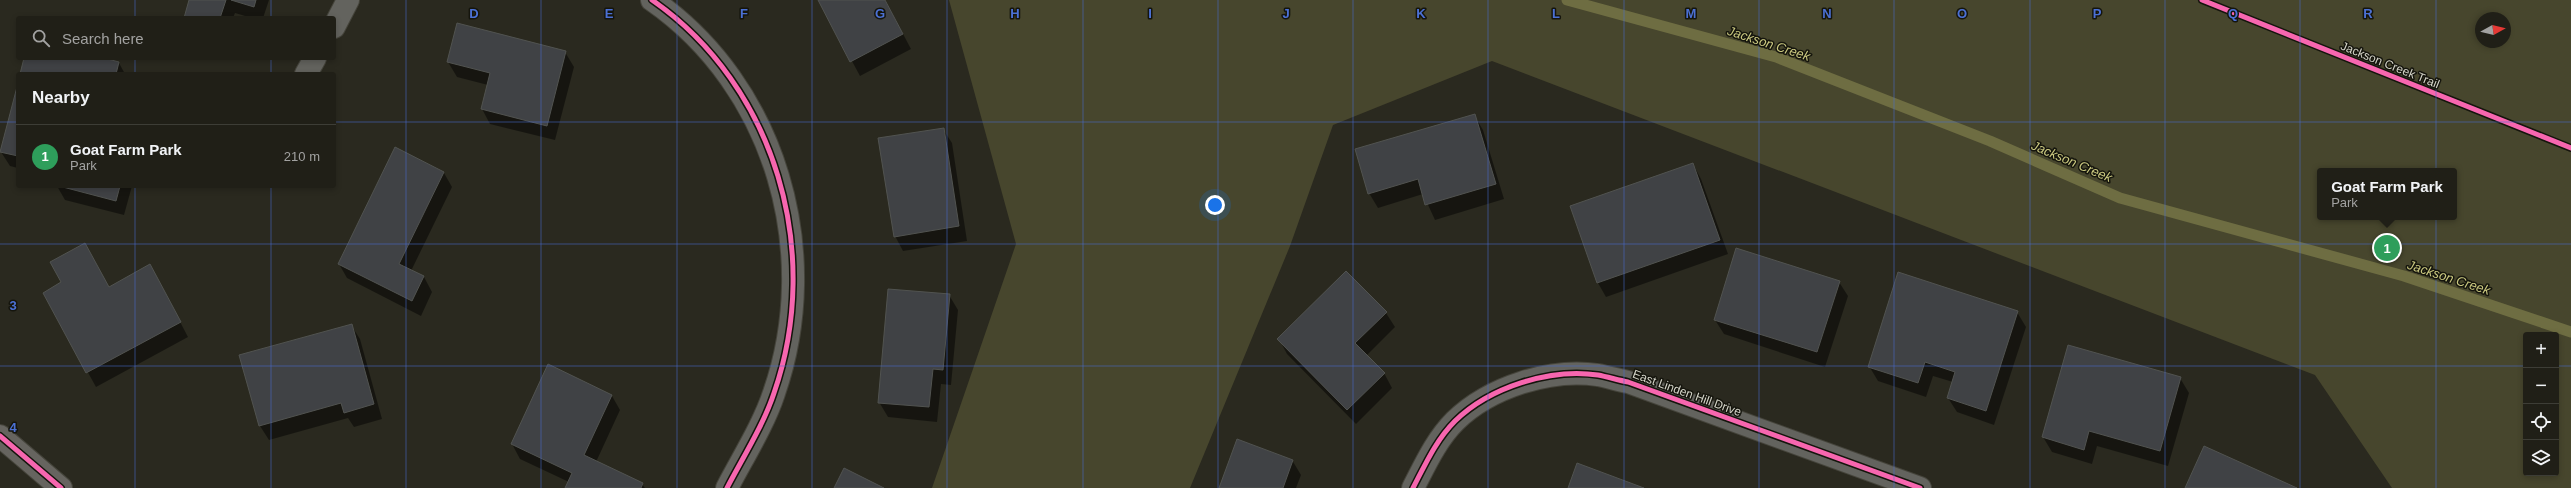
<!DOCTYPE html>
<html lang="en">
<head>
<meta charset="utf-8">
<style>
  :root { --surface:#201f17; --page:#282720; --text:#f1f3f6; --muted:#a2a2a1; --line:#3d3d36; --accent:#99998e }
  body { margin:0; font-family:Helvetica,sans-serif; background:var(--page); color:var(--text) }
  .controls { position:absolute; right:12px; bottom:12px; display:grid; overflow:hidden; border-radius:4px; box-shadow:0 2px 6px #0003 }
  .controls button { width:36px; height:36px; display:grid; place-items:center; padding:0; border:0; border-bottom:1px solid var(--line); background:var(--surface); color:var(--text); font:20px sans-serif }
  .compass { position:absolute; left:2475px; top:12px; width:36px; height:36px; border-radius:50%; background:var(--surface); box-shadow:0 2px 6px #0003; rotate:82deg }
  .you { position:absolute; left:1215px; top:205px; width:14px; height:14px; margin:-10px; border:3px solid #fff; border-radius:50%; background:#1a73e8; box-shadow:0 0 0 6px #1a73e833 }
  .badge { display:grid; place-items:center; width:26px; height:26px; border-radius:50%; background:var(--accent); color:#fff; font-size:13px; font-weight:700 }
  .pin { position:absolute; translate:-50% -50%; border:2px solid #fff; box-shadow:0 1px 4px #0006 }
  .popup { position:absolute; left:2317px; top:168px; width:140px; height:52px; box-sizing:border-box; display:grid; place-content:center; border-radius:4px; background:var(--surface); filter:drop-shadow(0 1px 3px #0005); font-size:13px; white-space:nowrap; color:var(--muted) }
  .popup b { font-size:15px; color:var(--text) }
  .popup::after { content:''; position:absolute; left:50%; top:100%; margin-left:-8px; border:8px solid transparent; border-top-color:var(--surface) }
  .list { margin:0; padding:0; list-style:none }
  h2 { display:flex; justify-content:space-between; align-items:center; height:52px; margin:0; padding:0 16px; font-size:17px }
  h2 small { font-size:13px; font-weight:400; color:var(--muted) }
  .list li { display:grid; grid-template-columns:26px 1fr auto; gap:12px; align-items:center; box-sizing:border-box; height:64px; padding:0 16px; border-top:1px solid var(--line) }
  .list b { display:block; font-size:15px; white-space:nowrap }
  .list p { margin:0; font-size:13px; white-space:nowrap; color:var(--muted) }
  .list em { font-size:13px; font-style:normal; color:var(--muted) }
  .icon { flex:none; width:22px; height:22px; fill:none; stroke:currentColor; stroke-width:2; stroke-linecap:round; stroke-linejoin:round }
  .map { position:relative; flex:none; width:2571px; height:488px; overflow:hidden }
  .search { position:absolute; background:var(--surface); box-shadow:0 2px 6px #0003; left:16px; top:16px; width:320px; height:44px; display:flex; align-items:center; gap:10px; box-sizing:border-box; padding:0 14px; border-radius:4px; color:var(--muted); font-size:15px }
  .panel { position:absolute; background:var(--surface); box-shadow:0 2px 6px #0003; left:16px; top:72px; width:320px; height:116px; border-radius:4px }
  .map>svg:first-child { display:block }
  .green { fill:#47462d; fill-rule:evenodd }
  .shadow { fill:#0007 }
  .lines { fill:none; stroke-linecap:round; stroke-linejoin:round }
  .stream { stroke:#6e6d42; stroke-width:11 }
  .building { fill:#404245; stroke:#515350 }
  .street-casing { stroke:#45443b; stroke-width:24 }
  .secondary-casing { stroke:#45443b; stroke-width:24 }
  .street { stroke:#63635e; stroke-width:22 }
  .secondary { stroke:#66645f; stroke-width:22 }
  .cycleway-casing { stroke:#15150d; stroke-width:8 }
  .cycleway { stroke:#f766af; stroke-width:5 }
  .grid { fill:none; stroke:#4b70d4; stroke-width:1; stroke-opacity:0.55 }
  .labels { text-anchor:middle; stroke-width:3; stroke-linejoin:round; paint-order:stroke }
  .street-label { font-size:12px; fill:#d5d5c9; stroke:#15150d }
  .water-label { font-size:13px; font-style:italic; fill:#cbc980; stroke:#15150d }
  .grid-label { font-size:13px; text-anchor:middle; font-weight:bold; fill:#4b70d4; stroke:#15150d; stroke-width:3; stroke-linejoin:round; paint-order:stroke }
</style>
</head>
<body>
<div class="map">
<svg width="2571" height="488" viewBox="0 0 2571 488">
  <rect width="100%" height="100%" fill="#2a291f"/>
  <!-- green -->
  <path class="green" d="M949 0H2571V488H2392L2315 375 1492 61 1333 125 1290 246 1190 488H932L1016 244ZM2481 18H2505V42H2481ZM2320 171H2454V217H2320ZM2526 335H2556V473H2526Z"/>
  <!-- shadow -->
  <path class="shadow" d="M191 0H269L263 18H252L235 13 233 18H185Z
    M819 0H885L911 49 860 76Z
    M565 52 574 67 555 140 490 124 482 109 488 85 457 77 448 62Z
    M25 58H100L119 63 125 74H21Z
    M18 87V168L10 166 1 152Z
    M1474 115 1483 130 1504 199 1435 220 1423 194 1378 208 1369 193Z
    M943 129 952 143 967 241 903 251 895 236Z
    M396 149 444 173 452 187 411 271 424 277 432 292 421 316 347 278 339 264Z
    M1693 164 1701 179 1728 254 1606 297 1598 283 1571 207Z
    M57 186H132L124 215 65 200Z
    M1346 272 1386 313 1395 327 1366 356 1384 373 1392 388 1356 424 1287 354 1279 339Z
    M158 280 188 337 96 387 44 293 109 288Z
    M1839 282 1848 296 1825 367 1724 334 1715 320Z
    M949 295 958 310 951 385 941 384 937 422 888 417 879 402Z
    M2017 312 2026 327 1994 425 1957 412 1948 398 1953 382 1933 376 1926 397 1878 381 1869 366Z
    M351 325 360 339 382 419 354 427 348 418 269 440 260 426Z
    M549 366 612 396 620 410 596 462 642 484 645 488H566L569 482 520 459 512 444Z
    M2180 378 2189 393 2168 466 2097 446 2092 464 2052 452 2043 437Z
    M1292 460 1301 475 1296 488H1221Z"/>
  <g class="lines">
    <!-- stream -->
    <path class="stream" d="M1567 0 1776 57 1990 141 2120 198 2404 276 2571 332"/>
  </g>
  <!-- building -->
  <path class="building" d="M189 0H226L220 18H184Z
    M231 0H256L254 7Z
    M818 0H885L903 34 850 62Z
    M457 23 566 51 547 126 481 109 490 73 447 62Z
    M24 58H104L119 62 116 74H20Z
    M18 83V156L0 152Z
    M1475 114 1496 184 1425 205 1418 179 1368 194 1355 149Z
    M944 128 959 226 894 237 878 138Z
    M395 147 444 172 399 264 424 276 412 301 338 264Z
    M1693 163 1720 240 1597 283 1570 206Z
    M59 186H120L116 201Z
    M85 243 109 287 150 264 181 322 86 373 43 293 61 282 50 262Z
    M1736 248 1840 281 1817 352 1714 320Z
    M1346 271 1387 312 1355 343 1385 373 1347 410 1277 339Z
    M1898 272 2018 311 1986 411 1947 398 1955 372 1925 362 1918 383 1868 367Z
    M888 289 950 294 943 370 933 369 929 407 878 403Z
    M352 324 374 404 344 413 341 403 259 426 239 355Z
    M2068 345 2181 377 2160 451 2089 431 2084 450 2042 437Z
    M548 364 612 395 584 455 643 483 641 488H565L572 473 511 444Z
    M1237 439 1293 460 1283 488H1219Z
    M2204 446 2297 488H2185Z
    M1577 463 1644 488H1568Z
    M844 468 884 488H834Z"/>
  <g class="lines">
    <!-- street casing -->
    <g class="street-casing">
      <path id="street" d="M652 0C776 86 823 252 774 393 764 424 742 459 727 488
        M334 27 348 0
        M306 74 315 58
        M1413 488C1425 465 1436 440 1455 421 1490 387 1550 368 1598 375 1608 377 1618 380 1628 382L1920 488"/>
    </g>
    <!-- secondary casing -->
    <g class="secondary-casing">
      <path id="secondary" d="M0 436 61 488"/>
    </g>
    <!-- street -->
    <use href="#street" class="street"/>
    <!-- secondary -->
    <use href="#secondary" class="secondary"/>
    <!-- cycleway casing -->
    <g class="cycleway-casing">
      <path id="cycleway" d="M652 0C776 86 823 252 774 393 764 424 742 459 727 488
        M2202 0 2571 148
        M0 436 61 488
        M1413 488C1425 465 1436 440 1455 421 1490 387 1550 368 1598 375 1608 377 1618 380 1628 382L1920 488"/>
    </g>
    <!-- cycleway -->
    <use href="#cycleway" class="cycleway"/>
  </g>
  <!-- grid -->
  <path class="grid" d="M135 0V18M271 0V18M406 0V488M541 0V488M677 0V488M812 0V488M947 0V488M1083 0V488M1218 0V488M1353 0V488M1488 0V488M1624 0V488M1759 0V488M1894 0V488M2030 0V488M2165 0V488M2300 0V488M2436 0V488M135 58V74M271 58V74M0 122H18M334 122H2571M135 186V488M271 186V488M0 244H2571M0 366H2526M2556 366H2571"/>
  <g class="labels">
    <!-- street labels -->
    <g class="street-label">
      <text transform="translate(2390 65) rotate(22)" y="4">Jackson Creek Trail</text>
      <text transform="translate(1687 393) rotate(20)" y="4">East Linden Hill Drive</text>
    </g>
    <!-- water labels -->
    <g class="water-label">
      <text transform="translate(1769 43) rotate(18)" y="5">Jackson Creek</text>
      <text transform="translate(2072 161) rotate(23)" y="5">Jackson Creek</text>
      <text transform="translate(2449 277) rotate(18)" y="5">Jackson Creek</text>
    </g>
  </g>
  <g class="grid-label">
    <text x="474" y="18">D</text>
    <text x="609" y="18">E</text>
    <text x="744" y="18">F</text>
    <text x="880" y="18">G</text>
    <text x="1015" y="18">H</text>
    <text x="1150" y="18">I</text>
    <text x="1286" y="18">J</text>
    <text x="1421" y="18">K</text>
    <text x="1556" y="18">L</text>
    <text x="1691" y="18">M</text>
    <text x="1827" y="18">N</text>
    <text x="1962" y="18">O</text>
    <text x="2097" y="18">P</text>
    <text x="2233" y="18">Q</text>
    <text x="2368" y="18">R</text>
    <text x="13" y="310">3</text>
    <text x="13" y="432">4</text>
  </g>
</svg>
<div class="controls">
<button>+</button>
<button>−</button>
<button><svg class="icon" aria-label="locate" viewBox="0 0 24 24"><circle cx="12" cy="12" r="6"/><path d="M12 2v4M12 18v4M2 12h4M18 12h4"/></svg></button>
<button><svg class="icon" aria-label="layers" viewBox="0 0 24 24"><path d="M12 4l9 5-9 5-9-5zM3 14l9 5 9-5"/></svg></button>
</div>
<svg class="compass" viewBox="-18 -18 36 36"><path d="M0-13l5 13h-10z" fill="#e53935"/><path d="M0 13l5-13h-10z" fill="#a2a2a1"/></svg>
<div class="you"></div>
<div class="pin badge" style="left:2387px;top:248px;background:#2e9e5b">1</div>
<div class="popup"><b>Goat Farm Park</b>Park</div>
<div class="search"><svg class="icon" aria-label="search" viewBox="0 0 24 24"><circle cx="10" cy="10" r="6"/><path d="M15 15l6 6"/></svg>Search here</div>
<section class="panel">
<h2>Nearby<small></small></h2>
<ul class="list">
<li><span class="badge" style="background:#2e9e5b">1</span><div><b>Goat Farm Park</b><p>Park</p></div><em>210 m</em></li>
</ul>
</section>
</div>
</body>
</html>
